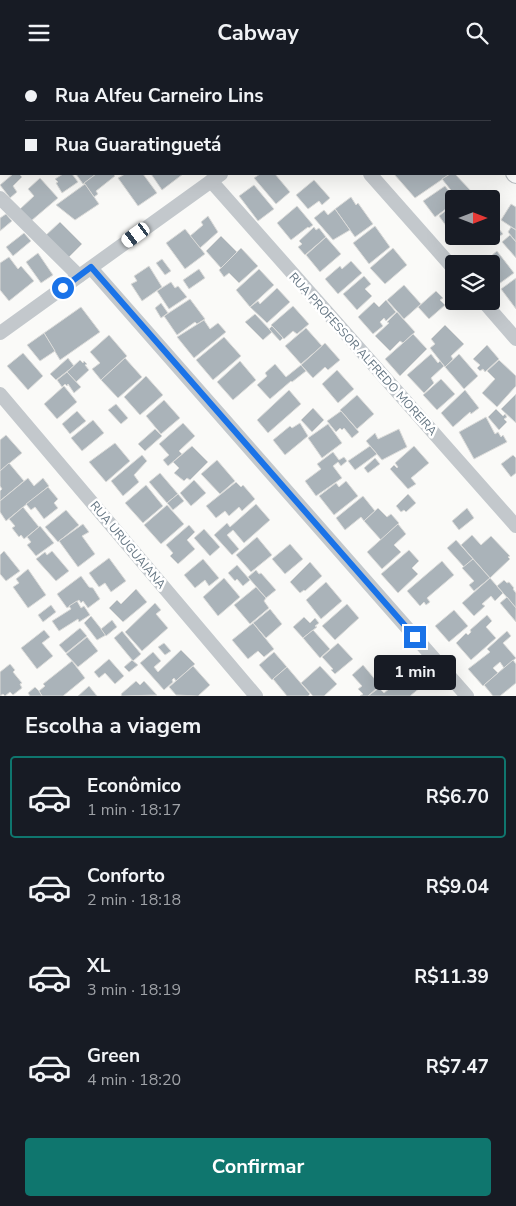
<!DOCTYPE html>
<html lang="pt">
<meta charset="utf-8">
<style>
body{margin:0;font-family:"Nunito Sans",sans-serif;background:#20242c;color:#f1f3f6;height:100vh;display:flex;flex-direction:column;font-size:19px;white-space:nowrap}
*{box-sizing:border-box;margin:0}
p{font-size:16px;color:#9ea1a6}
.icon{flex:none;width:28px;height:28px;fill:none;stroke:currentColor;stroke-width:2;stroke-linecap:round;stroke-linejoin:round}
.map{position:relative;height:631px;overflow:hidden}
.details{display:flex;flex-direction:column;background:#171b24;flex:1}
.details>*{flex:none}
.banner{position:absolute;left:0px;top:0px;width:516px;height:110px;box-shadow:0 5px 20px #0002;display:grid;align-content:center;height:110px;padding:0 25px;background:#171b24}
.needle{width:32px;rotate:90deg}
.fabs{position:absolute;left:445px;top:125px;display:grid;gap:10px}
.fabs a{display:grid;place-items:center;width:55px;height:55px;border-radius:5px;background:#171b24;box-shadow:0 5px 20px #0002;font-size:25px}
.end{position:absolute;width:22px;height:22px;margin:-11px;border:6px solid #1a73e8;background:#fff;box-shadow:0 0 0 2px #fff}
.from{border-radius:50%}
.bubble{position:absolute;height:35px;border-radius:5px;background:#171b24;box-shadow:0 5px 20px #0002;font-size:16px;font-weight:700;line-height:35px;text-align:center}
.car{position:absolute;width:15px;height:30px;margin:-15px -8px;border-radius:6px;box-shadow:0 0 4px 1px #0007;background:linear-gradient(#fff 24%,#345 0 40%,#fff 0 76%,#345 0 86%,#fff 0)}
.banner b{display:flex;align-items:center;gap:18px;height:48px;font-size:19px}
.banner b+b{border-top:1px solid #363941}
.banner i{width:12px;height:12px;background:#f1f3f6}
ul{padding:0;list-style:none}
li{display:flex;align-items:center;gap:15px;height:82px;margin:0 10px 8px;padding:0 15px;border:2px solid transparent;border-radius:5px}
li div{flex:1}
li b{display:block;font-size:19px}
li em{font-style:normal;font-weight:700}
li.active{border-color:#0f766e}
li>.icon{width:45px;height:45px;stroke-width:1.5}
h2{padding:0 25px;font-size:22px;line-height:60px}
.action{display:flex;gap:10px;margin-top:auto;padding:10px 25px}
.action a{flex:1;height:58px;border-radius:5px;background:#0f766e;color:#fff;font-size:20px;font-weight:700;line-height:58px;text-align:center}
header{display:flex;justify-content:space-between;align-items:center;height:65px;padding:0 25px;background:#171b24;font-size:22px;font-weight:700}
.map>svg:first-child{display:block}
.building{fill:#aab3b9;stroke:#dcdcda}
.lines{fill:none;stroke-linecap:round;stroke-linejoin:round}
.major-casing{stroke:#b5babe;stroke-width:20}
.minor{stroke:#c3c8cc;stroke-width:14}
.major{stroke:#fff;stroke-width:18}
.route{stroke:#1a73e8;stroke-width:6}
.labels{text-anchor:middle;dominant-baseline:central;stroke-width:5;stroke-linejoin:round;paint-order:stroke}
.street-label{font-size:12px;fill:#657683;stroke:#fff}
</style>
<header><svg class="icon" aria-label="menu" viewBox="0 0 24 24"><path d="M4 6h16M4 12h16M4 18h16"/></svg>Cabway<svg class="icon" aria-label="search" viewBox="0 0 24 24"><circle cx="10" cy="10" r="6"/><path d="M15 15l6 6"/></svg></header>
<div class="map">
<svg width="516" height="631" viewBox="0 0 516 631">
<rect width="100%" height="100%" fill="#fafaf8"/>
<g class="building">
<polygon points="13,109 19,109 22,112 13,121 17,127 10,133 0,120"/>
<polygon points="63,109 72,109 78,117 62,128 56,118 58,117 55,114"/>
<polygon points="76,109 96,109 83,119"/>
<polygon points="96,109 113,109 115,111 96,126 98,129 94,132 84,118"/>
<polygon points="125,109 143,109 157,128 138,141 118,113"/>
<polygon points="151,109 183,109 162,125"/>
<polygon points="260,109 275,109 290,127 276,139 254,113"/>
<polygon points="394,109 450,109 415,133"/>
<polygon points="450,109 455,109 471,126 461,134 458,134 442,114"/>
<polygon points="40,113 58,133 31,156 20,144 34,131 28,124"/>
<polygon points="314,115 330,133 322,140 319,136 308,144 296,130"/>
<polygon points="85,119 99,139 75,155 56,140"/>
<polygon points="254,120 274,144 258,156 239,131"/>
<polygon points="445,121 455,134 454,134 454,138 435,152 423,136"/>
<polygon points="351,132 356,140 358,138 373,159 355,172 335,144"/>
<polygon points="454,139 454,168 452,169 439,151"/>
<polygon points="511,139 516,142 516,165 501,155"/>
<polygon points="297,141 313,160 309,163 308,162 291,175 277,158"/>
<polygon points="335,144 350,165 333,175 314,153 324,145 328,150"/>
<polygon points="6,149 12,156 0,166 0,153"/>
<polygon points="208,151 218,167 200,183 190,171 203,160 201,157"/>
<polygon points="491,154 503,169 489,178 484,171 491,171"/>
<polygon points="60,157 82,179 67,194 45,171"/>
<polygon points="375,161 390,182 369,199 353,178"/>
<polygon points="314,162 316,165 319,163 326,172 305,190 298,182 302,179 299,176"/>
<polygon points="511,162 516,165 516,177 508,167"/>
<polygon points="185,164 205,189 185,204 166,178"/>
<polygon points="24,168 31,176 13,191 6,182"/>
<polygon points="510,170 516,177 516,193 502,177"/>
<polygon points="221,171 237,187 221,203 206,186"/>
<polygon points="326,172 341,189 320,207 306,190"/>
<polygon points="241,183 258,201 239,218 229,208 224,212 219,205"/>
<polygon points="393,183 407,200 385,219 370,203"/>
<polygon points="497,186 514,208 492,224 491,199 481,199"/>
<polygon points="38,188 53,210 41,218 26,197"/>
<polygon points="9,192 18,204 21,201 34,216 9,236 0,225 0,198"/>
<polygon points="162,194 171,206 165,210 156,198"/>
<polygon points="351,196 362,208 338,229 325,214 340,201 342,204"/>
<polygon points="149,201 162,222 142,236 131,219 137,216 134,211"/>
<polygon points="199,204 205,213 189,224 183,215"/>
<polygon points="259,204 274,220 250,242 236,225"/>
<polygon points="364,211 371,219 365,224 372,231 357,245 343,229"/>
<polygon points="516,213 516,244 501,224"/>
<polygon points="171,217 175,223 178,221 187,232 169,244 157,226"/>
<polygon points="404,220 421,239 404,254 387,235"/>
<polygon points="277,223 290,237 267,258 250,242 258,236 260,239"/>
<polygon points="436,226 443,233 440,235 445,240 429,254 418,242"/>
<polygon points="190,234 205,254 197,259 195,257 177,270 164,251"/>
<polygon points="386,235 396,247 386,256 384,253 380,257 383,261 373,269 358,252 374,237 379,242"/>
<polygon points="161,238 168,248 161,253 155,243"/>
<polygon points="293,241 309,259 297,269 293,266 284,274 271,260"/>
<polygon points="81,242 100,267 60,295 44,268"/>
<polygon points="397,247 415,267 403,278 400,276 390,286 375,271 389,258 387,257"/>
<polygon points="255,249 272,267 263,275 245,257"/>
<polygon points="204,255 210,264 218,258 226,267 194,293 177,272"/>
<polygon points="445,260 464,279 451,291 453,294 445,302 430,283 435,279 431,274"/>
<polygon points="272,261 283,273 280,276 269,264"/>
<polygon points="306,263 322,281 301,299 285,281"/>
<polygon points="44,268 55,286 40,296 27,280"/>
<polygon points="413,269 427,284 400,311 385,294"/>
<polygon points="109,270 127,291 101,315 92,304 100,298 90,287"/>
<polygon points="224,272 241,291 213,315 196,295"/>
<polygon points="325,278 340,295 328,305 325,302 313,313 301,300"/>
<polygon points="487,280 499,294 485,307 483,304 480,306 477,303 480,300 473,294"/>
<polygon points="23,288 43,311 28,325 7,301"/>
<polygon points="431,289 438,298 440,296 444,301 431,313 434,318 424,328 407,310"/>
<polygon points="459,289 478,311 464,324 445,302"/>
<polygon points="68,293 74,301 56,315 50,309"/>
<polygon points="125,293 142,312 118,333 101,315"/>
<polygon points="80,295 83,298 84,296 87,299 85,300 89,305 76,317 67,307"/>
<polygon points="499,295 516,311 516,321 497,342 482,328 495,314 487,306"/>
<polygon points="240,296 256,315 233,335 217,317"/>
<polygon points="275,299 286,312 301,300 306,306 292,317 291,316 270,334 257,320 267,311 265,308"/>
<polygon points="337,305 354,324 338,338 322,319"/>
<polygon points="67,307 81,322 74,328 68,319 67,321 65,319 62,322 57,315"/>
<polygon points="146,311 163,330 140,350 124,332"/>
<polygon points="441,314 455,329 437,345 423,330"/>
<polygon points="64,321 77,337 57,354 44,339"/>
<polygon points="289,325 301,339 268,368 257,355"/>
<polygon points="465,325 479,343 471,349 470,347 453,362 441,348"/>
<polygon points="516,329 516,358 501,344"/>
<polygon points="357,330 374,349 357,364 340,345"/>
<polygon points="164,335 180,353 161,369 146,351"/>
<polygon points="116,339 128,353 121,359 108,345"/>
<polygon points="313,343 324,355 312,367 301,355"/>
<polygon points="496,344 503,351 505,349 507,352 504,354 507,357 499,365 488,352"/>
<polygon points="77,346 86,356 70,369 62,359"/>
<polygon points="341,346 359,367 352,373 344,363 342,365 340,363 336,367 327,356"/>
<polygon points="486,352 495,369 498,367 501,372 503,370 507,377 474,394 459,367"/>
<polygon points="93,355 104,368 82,386 71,373"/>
<polygon points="183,358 195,371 179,386 182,389 168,401 163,395 169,390 159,379"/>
<polygon points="300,358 308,371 285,390 273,375 290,361 292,363"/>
<polygon points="328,359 342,378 322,393 308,373"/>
<polygon points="155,364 162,371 145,386 138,379"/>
<polygon points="399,364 407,382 382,395 366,376 375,368 378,374"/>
<polygon points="6,370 22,388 0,406 0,375"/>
<polygon points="115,378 130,396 106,417 89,397"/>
<polygon points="192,381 208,397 190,415 187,413 184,416 174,408 179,403 173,397"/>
<polygon points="370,381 377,389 355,405 348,396"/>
<polygon points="414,381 429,398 411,413 416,419 408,424 390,404 394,400 397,403 398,402 395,398"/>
<polygon points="333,387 339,395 344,392 347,396 341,401 338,397 333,401 342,413 316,431 305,416 321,404 317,399"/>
<polygon points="142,390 147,396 134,410 139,417 123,431 111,416"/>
<polygon points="513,390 516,393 516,408 511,412 501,399"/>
<polygon points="375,393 380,399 368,408 364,403"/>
<polygon points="217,395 235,416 220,429 201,409"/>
<polygon points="9,398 24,416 0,436 0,426 2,424 0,421 0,406"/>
<polygon points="160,408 178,429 167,438 149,417"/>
<polygon points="28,413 34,421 43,413 49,421 6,456 0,447 0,436"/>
<polygon points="194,415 206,428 191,441 180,428"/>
<polygon points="346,416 358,431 334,450 319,431 336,418 339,422"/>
<polygon points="236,417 241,422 243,420 255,434 242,446 239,442 229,451 225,446 216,453 206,441"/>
<polygon points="146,420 163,441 143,458 125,438"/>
<polygon points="48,422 58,434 54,438 58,443 44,454 35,442 31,445 26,439"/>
<polygon points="178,429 184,436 173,445 167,438"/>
<polygon points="408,429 416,438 406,447 404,445 401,447 396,441"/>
<polygon points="363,431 375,446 364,456 361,452 345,465 336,453"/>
<polygon points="256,439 270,455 244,478 233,465 227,470 239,484 232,490 214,470 227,458 230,462"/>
<polygon points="167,440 184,459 161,479 144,460"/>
<polygon points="23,442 39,462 24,474 21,470 19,472 12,463 15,461 9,454"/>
<polygon points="378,443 387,452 391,449 399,458 381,475 364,456"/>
<polygon points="467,443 474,453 459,465 452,456"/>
<polygon points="66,445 79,460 58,477 45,462"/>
<polygon points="83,459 89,467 82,471 95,489 78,502 59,476"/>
<polygon points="398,459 406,469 394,480 401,487 382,504 367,487"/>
<polygon points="189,460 195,467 187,475 195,484 178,499 170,491 173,488 166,480"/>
<polygon points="40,461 54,478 36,491 27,480 31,477 27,472"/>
<polygon points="204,464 220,482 210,491 194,473"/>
<polygon points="472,470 481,480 491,471 510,491 508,492 510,494 490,513 461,480"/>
<polygon points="257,472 272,490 251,507 236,490"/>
<polygon points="456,475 473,494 464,502 447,483"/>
<polygon points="290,479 303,494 285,509 272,494"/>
<polygon points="409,485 419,496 412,503 418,509 398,528 381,509"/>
<polygon points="4,486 20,506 6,516 0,509 0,490"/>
<polygon points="52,486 69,506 56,516 36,494 45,487 47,490"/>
<polygon points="109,493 126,516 111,527 105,518 99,522 89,508"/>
<polygon points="203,494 219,513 209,521 205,515 195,523 184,510"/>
<polygon points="473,494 490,513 474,526 469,520 474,516 462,503"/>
<polygon points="442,496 454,510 427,533 430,537 426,540 424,537 420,541 407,526"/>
<polygon points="310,497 322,511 305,526 304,525 300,528 290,517"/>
<polygon points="237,500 250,515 243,521 237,514 235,516 228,508"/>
<polygon points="28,504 46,530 28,543 13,522 19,518 16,514"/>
<polygon points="256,505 259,509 261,508 276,525 266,533 248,512"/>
<polygon points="81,511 89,522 93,523 100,534 88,543 83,536 81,538 79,535 67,543 57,529"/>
<polygon points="224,513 240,532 218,551 203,532"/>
<polygon points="490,513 503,528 495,536 491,531 482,539 485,541 474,551 462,538"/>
<polygon points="504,515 507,518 509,517 514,523 513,524 516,528 516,543 497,521"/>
<polygon points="326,517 342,536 321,554 306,535"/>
<polygon points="256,522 266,533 264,536 269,543 250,559 234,540"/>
<polygon points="136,524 147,537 123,557 109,543 117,535 121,539"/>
<polygon points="507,532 516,543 516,557 500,538"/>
<polygon points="77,536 81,543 84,541 90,550 79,557 78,554 59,566 52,556 71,544 69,541"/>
<polygon points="155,538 161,545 156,549 168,563 142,586 125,567"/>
<polygon points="347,539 359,553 335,575 322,561"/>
<polygon points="51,540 56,547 43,557 38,550"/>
<polygon points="270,544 282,559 266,573 253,558"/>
<polygon points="454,545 468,561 449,577 435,561"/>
<polygon points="487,550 492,556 486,562 496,573 471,595 456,578 466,568 468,570 471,567 470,565"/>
<polygon points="91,551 106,570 97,575 84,558"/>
<polygon points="304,552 310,558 315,553 319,558 315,561 317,562 303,573 293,562"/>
<polygon points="112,555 117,562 106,571 101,564"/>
<polygon points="253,558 274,584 264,592 258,586 248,594 232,575"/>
<polygon points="80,563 87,571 66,588 59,580"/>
<polygon points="44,565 50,572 42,578 53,591 37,604 21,583"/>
<polygon points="313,565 330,584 320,593 303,573"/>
<polygon points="122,566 141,589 133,596 114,573"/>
<polygon points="507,566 511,571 503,578 516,593 504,603 500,597 493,603 498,608 483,621 468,604 490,587 487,584"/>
<polygon points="87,572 98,586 78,602 66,589"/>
<polygon points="164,578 171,586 165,590 158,582"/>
<polygon points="338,578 353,594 335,609 331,605 333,604 322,592"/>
<polygon points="181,585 195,599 176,616 174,613 172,615 173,617 164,625 140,598 153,587 161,596 154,602 158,607"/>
<polygon points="274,587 287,602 272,615 259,600"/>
<polygon points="109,594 124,611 115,619 105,608 99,613 94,607"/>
<polygon points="132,595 138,600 129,607 124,602"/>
<polygon points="513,595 516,599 516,618 500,631 493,631 484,620"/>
<polygon points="72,596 85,613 63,631 42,631 39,626 45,621 43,619"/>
<polygon points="10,599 15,605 13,607 22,618 20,619 22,623 13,630 10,627 5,631 3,629 0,631 0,607"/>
<polygon points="363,600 378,618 375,620 377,623 368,631 360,631 363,629 358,624 362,621 352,610"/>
<polygon points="193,601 210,620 198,631 176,630 169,622"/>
<polygon points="320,601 337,619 324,631 313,631 301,618"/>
<polygon points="287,602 310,629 308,631 287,631 273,614"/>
<polygon points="401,602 421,622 410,631 368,631 379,623 384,628 390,623 384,616"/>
<polygon points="136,616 140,620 144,616 157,630 122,631 121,629"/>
<polygon points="89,621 97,631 78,631"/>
<polygon points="35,622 39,626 42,631 30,631 28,628"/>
</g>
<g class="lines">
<g class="major-casing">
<g id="major">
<polyline points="347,0 349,1"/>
<polyline points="504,0 508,1"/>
<polyline points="368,1 368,0"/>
<polyline points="515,108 516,109"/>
</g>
</g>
<g class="minor">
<polyline points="117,1 119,0"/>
<polyline points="336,1 337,0"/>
<polyline points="370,109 454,204"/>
<polyline points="211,116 516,461"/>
<polyline points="0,133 79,211"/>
<polyline points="91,203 467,631"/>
<polyline points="483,236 516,274"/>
<polyline points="0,268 221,109"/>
<polyline points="0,329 256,631"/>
</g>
<use href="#major" class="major"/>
</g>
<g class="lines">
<polyline class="route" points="63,223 91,202 415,572"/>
</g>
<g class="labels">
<g class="street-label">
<text transform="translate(363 289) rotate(48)">RUA PROFESSOR ALFREDO MOREIRA</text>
<text transform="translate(128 480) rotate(50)">RUA URUGUAIANA</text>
</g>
</g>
</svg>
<div class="fabs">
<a><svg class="needle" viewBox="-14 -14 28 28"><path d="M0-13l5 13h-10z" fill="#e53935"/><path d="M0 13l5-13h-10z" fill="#9ea1a6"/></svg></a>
<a><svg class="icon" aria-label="layers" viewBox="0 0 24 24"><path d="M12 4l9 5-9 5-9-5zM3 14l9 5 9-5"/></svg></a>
</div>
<i class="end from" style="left:63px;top:223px"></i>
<i class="end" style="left:415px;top:572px"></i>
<div class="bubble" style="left:374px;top:590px;width:82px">1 min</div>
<i class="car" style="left:136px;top:170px;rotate:234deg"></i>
<div class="banner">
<b><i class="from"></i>Rua Alfeu Carneiro Lins</b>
<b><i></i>Rua Guaratinguetá</b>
</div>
</div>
<section class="details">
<h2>Escolha a viagem</h2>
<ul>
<li class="active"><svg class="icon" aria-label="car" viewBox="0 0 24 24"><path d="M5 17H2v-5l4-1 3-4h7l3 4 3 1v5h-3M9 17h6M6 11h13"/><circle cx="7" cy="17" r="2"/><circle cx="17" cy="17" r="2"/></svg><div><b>Econômico</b><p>1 min · 18:17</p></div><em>R$6.70</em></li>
<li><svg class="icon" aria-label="car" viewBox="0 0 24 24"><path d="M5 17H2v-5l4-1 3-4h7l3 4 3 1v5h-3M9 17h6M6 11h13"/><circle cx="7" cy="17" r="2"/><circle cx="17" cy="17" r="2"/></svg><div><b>Conforto</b><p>2 min · 18:18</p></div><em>R$9.04</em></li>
<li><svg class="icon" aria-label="car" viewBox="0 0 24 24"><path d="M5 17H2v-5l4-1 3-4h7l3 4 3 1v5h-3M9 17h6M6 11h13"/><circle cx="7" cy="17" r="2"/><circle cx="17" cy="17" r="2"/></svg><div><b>XL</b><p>3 min · 18:19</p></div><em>R$11.39</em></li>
<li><svg class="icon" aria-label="car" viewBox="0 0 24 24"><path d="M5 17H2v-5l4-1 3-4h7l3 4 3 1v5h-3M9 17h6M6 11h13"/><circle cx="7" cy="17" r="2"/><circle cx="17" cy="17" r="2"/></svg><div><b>Green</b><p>4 min · 18:20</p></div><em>R$7.47</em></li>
</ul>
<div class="action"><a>Confirmar</a></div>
</section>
